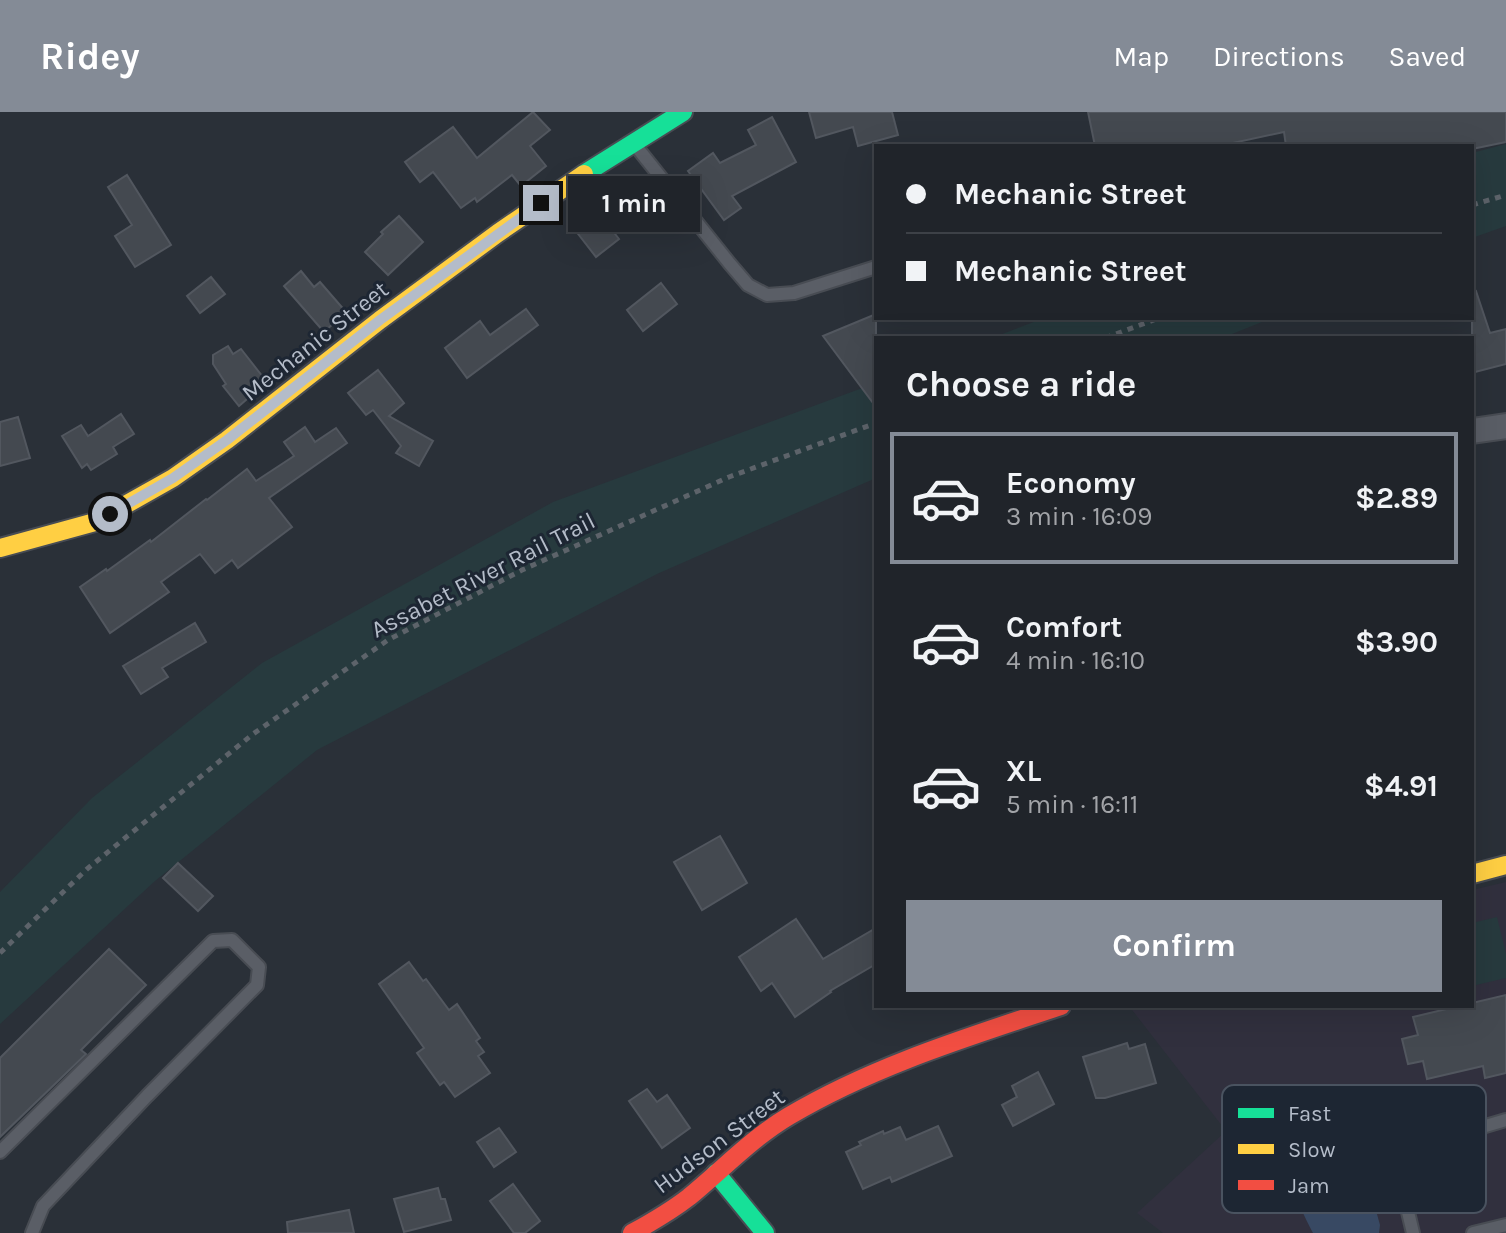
<!DOCTYPE html>
<meta charset="utf-8">
<style>
body{margin:0;font-family:Karla,sans-serif;background:#2d3036;color:#f1f3f6;height:100vh;display:flex;flex-direction:column;font-size:30px;white-space:nowrap}
*{box-sizing:border-box;margin:0}
p{font-size:26px;color:#a2a4a8}
.icon{flex:none;width:44px;height:44px;fill:none;stroke:currentColor;stroke-width:2;stroke-linecap:round;stroke-linejoin:round}
.map{position:relative;flex:1;overflow:hidden}
.side{position:absolute;left:874px;top:224px;width:600px;height:672px;display:flex;flex-direction:column;background:#20242a;border-radius:0px;box-shadow:0 8px 32px #0002,0 0 0 2px #3d4147}
.side>*{flex:none}
.top-card{position:absolute;left:874px;top:32px;width:600px;height:176px;border-radius:0px;box-shadow:0 8px 32px #0002,0 0 0 2px #3d4147;display:grid;align-content:center;height:176px;padding:0 32px;background:#20242a}
.end{position:absolute;width:36px;height:36px;margin:-18px;border:10px solid #b4bcc9;background:#111;box-shadow:0 0 0 4px #111}
.from{border-radius:50%}
.bubble{position:absolute;height:56px;border-radius:0px;background:#20242a;box-shadow:0 8px 32px #0002,0 0 0 2px #3d4147;font-size:26px;font-weight:700;line-height:56px;text-align:center}
.top-card b{display:flex;align-items:center;gap:28px;height:76px;font-size:30px}
.top-card b+b{border-top:2px solid #3d4147}
.top-card i{width:20px;height:20px;background:#f1f3f6}
ul{padding:0;list-style:none}
li{display:flex;align-items:center;gap:24px;height:132px;margin:0 16px 12px;padding:0 16px;border:4px solid transparent;border-radius:0px}
li div{flex:1}
li b{display:block;font-size:30px}
li em{font-style:normal;font-weight:700}
li.current{border-color:#848b96}
li>.icon{width:72px;height:72px;stroke-width:1.5}
h2{padding:0 32px;font-size:36px;line-height:96px}
.cta{display:flex;gap:16px;margin-top:auto;padding:16px 32px}
.cta a{flex:1;height:92px;border-radius:0px;background:#848b96;color:#fff;font-size:32px;font-weight:700;line-height:92px;text-align:center}
header{display:flex;align-items:center;gap:48px;box-sizing:border-box;height:112px;padding:0 40px;background:#848b96;color:#fff}
header strong{font-size:38px}
nav{display:flex;gap:44px;margin-inline-start:auto;font-size:28px}
.map>svg:first-child{display:block}
.medical{fill:#31303e}
.green{fill:#273a3e}
.water{fill:#384963}
.building{fill:#444950;stroke:#52575f;stroke-width:2}
.lines{fill:none;stroke-linecap:round;stroke-linejoin:round}
.lane-casing{stroke:#484c53;stroke-width:16}
.street-casing{stroke:#484c53;stroke-width:28}
.fast-casing{stroke:#484c53;stroke-width:22}
.slow-casing{stroke:#484c53;stroke-width:22}
.jam-casing{stroke:#484c53;stroke-width:22}
.path{stroke:#5d636a;stroke-width:5;stroke-dasharray:6 6;stroke-linecap:butt}
.lane{stroke:#5a5e66;stroke-width:12}
.street{stroke:#5a5e66;stroke-width:24}
.fast{stroke:#16e098;stroke-width:18}
.slow{stroke:#ffcf43;stroke-width:18}
.jam{stroke:#f24e42;stroke-width:18}
.route{stroke:#b4bcc9;stroke-width:10}
.labels{text-anchor:middle;dominant-baseline:central;stroke-width:6;stroke-linejoin:round;paint-order:stroke}
.street-label{font-size:24px;fill:#b4bcc9;stroke:#1d2633}
.key{fill:#1d2633;stroke:#4a5360;stroke-width:2}
.key-label{font-size:22px;fill:#b4bcc9}
</style>
<header>
<strong>Ridey</strong>
<nav><a>Map</a><a>Directions</a><a>Saved</a></nav>
</header>
<div class="map">
<svg width="1506" height="1121" viewBox="0 0 1506 1121">
<rect width="100%" height="100%" fill="#2a3038"/>
<polygon class="medical" points="1506,770 1506,1121 1163,1121 1137,1101 1226,1019 1129,894 1472,894 1472,778"/>
<g class="green">
<polygon points="1506,32 1506,114 1472,126 1472,41"/>
<polygon points="1044,206 1272,206 1222,226 992,226"/>
<polygon points="876,271 876,366 657,462 317,638 155,769 0,912 0,780 92,686 262,551 553,390"/>
<polygon points="1497,805 1506,842 1506,866 1472,874 1472,811"/>
</g>
<path class="water" d="M1332 1035 1351 1043 1367 1066 1380 1113 1379 1121H1313C1301 1098 1287 1071 1292 1044L1304 1039Z"/>
<g class="building">
<polygon points="533,0 550,18 530,34 546,54 521,74 512,63 477,90 475,86 461,96 433,60 420,70 405,50 453,15 477,46"/>
<polygon points="809,0 892,0 898,23 858,34 853,15 816,26"/>
<polygon points="1088,0 1506,0 1506,30 1472,37 1472,34 1286,34 1284,20 1219,34 1095,34"/>
<polygon points="772,5 796,50 732,84 741,96 724,108 688,59 713,41 720,51 756,33 748,18"/>
<polygon points="127,63 171,133 135,155 115,124 132,113 108,75"/>
<polygon points="598,100 619,127 596,145 575,118"/>
<polygon points="399,104 423,130 388,163 365,140 383,122 381,120"/>
<polygon points="301,159 314,175 320,170 346,200 324,220 284,174"/>
<polygon points="211,165 225,182 200,201 187,184"/>
<polygon points="661,171 677,192 643,219 627,198"/>
<polygon points="1476,179 1490,221 1506,217 1506,252 1475,260 1472,245 1472,180"/>
<polygon points="526,197 538,213 467,266 445,236 480,209 490,223"/>
<polygon points="876,202 876,295 823,224"/>
<polygon points="228,234 233,242 241,237 263,265 251,275 255,280 239,294 223,274 226,272 213,252 213,243"/>
<polygon points="378,258 404,291 389,304 433,329 419,354 396,341 401,334 373,298 366,303 348,281"/>
<polygon points="121,302 134,322 113,335 117,342 91,358 87,352 82,356 62,324 81,313 88,324"/>
<polygon points="18,305 30,346 0,354 0,310"/>
<polygon points="305,315 315,330 336,316 347,331 269,386 292,415 238,456 232,448 215,461 200,442 161,470 169,480 110,521 80,475 106,457 107,459 150,428 151,430 206,387 207,388 247,357 256,369 294,344 284,330"/>
<polygon points="195,511 206,530 162,556 168,565 141,582 123,554"/>
<polygon points="720,724 747,771 702,798 674,750"/>
<polygon points="178,751 213,784 198,799 163,766"/>
<polygon points="796,807 823,847 876,816 876,852 830,879 831,880 795,905 772,871 761,879 739,845"/>
<polygon points="109,837 146,873 81,938 86,942 0,1025 0,946"/>
<polygon points="409,850 423,869 426,867 449,898 457,892 480,926 476,929 484,940 478,944 490,961 455,985 444,970 440,973 417,941 424,936 379,872"/>
<polygon points="1506,883 1506,961 1485,966 1483,954 1427,967 1423,949 1408,952 1402,927 1418,923 1413,905 1459,894 1472,894 1472,891"/>
<polygon points="1127,931 1129,937 1145,932 1156,971 1105,986 1096,986 1083,945"/>
<polygon points="1038,960 1054,992 1013,1014 1002,993 1017,985 1012,974"/>
<polygon points="647,977 657,990 667,983 690,1016 662,1036 629,989"/>
<polygon points="938,1014 952,1044 892,1070 890,1065 863,1077 846,1040 861,1033 859,1030 883,1019 884,1022 900,1015 906,1028"/>
<polygon points="499,1016 516,1040 494,1055 477,1030"/>
<polygon points="513,1072 540,1109 525,1121 514,1121 490,1089"/>
<polygon points="438,1076 441,1087 445,1087 451,1108 404,1120 394,1087"/>
<polygon points="349,1098 354,1121 288,1121 287,1110"/>
</g>
<g class="lines">
<g class="lane-casing">
<g id="lane">
<polyline points="635,33 730,152 748,173 767,183 794,181 876,155"/>
<polyline points="0,1040 213,829 232,828 259,855 257,873 147,984 43,1094 32,1121"/>
<polyline points="1413,1121 1394,1041 1506,1008"/>
<polyline points="1473,1121 1506,1113"/>
</g>
</g>
<g class="street-casing">
<polyline id="street" points="1472,319 1506,314"/>
</g>
<g class="fast-casing">
<g id="fast">
<polyline points="584,62 683,0"/>
<polyline points="716,1061 765,1121"/>
</g>
</g>
<g class="slow-casing">
<g id="slow">
<polyline points="0,436 95,410 173,366 227,328 380,208 498,121 584,62"/>
<polyline points="1472,762 1506,753"/>
</g>
</g>
<g class="jam-casing">
<path id="jam" d="M632 1121C652 1110 671 1099 689 1085 722 1058 752 1026 789 1004 873 954 968 925 1061 894"/>
</g>
<g class="path">
<polyline points="1472,93 1506,83"/>
<polyline points="1105,226 1159,206"/>
<polyline points="0,841 87,757 253,622 388,528 522,458 729,365 876,311"/>
</g>
<use href="#lane" class="lane"/>
<use href="#street" class="street"/>
<use href="#fast" class="fast"/>
<use href="#slow" class="slow"/>
<use href="#jam" class="jam"/>
</g>
<g class="lines">
<polyline class="route" points="110,402 173,366 227,328 380,208 541,91"/>
</g>
<g class="labels">
<g class="street-label">
<text transform="translate(315 229) rotate(-38)">Mechanic Street</text>
<text transform="translate(483 463) rotate(-27)">Assabet River Rail Trail</text>
<text transform="translate(719 1029) rotate(-37)">Hudson Street</text>
</g>
</g>
<rect x="1222" y="973" width="264" height="128" rx="12" class="key"/>
<rect x="1238" y="996" width="36" height="10" fill="#16e098"/>
<rect x="1238" y="1032" width="36" height="10" fill="#ffcf43"/>
<rect x="1238" y="1068" width="36" height="10" fill="#f24e42"/>
<g class="key-label">
<text x="1288" y="1009">Fast</text>
<text x="1288" y="1045">Slow</text>
<text x="1288" y="1081">Jam</text>
</g>
</svg>
<i class="end from" style="left:110px;top:402px"></i>
<i class="end" style="left:541px;top:91px"></i>
<div class="bubble" style="left:568px;top:64px;width:132px">1 min</div>
<div class="top-card">
<b><i class="from"></i>Mechanic Street</b>
<b><i></i>Mechanic Street</b>
</div>
<section class="side">
<h2>Choose a ride</h2>
<ul>
<li class="current"><svg class="icon" aria-label="car" viewBox="0 0 24 24"><path d="M5 17H2v-5l4-1 3-4h7l3 4 3 1v5h-3M9 17h6M6 11h13"/><circle cx="7" cy="17" r="2"/><circle cx="17" cy="17" r="2"/></svg><div><b>Economy</b><p>3 min · 16:09</p></div><em>$2.89</em></li>
<li><svg class="icon" aria-label="car" viewBox="0 0 24 24"><path d="M5 17H2v-5l4-1 3-4h7l3 4 3 1v5h-3M9 17h6M6 11h13"/><circle cx="7" cy="17" r="2"/><circle cx="17" cy="17" r="2"/></svg><div><b>Comfort</b><p>4 min · 16:10</p></div><em>$3.90</em></li>
<li><svg class="icon" aria-label="car" viewBox="0 0 24 24"><path d="M5 17H2v-5l4-1 3-4h7l3 4 3 1v5h-3M9 17h6M6 11h13"/><circle cx="7" cy="17" r="2"/><circle cx="17" cy="17" r="2"/></svg><div><b>XL</b><p>5 min · 16:11</p></div><em>$4.91</em></li>
</ul>
<div class="cta"><a>Confirm</a></div>
</section>
</div>
